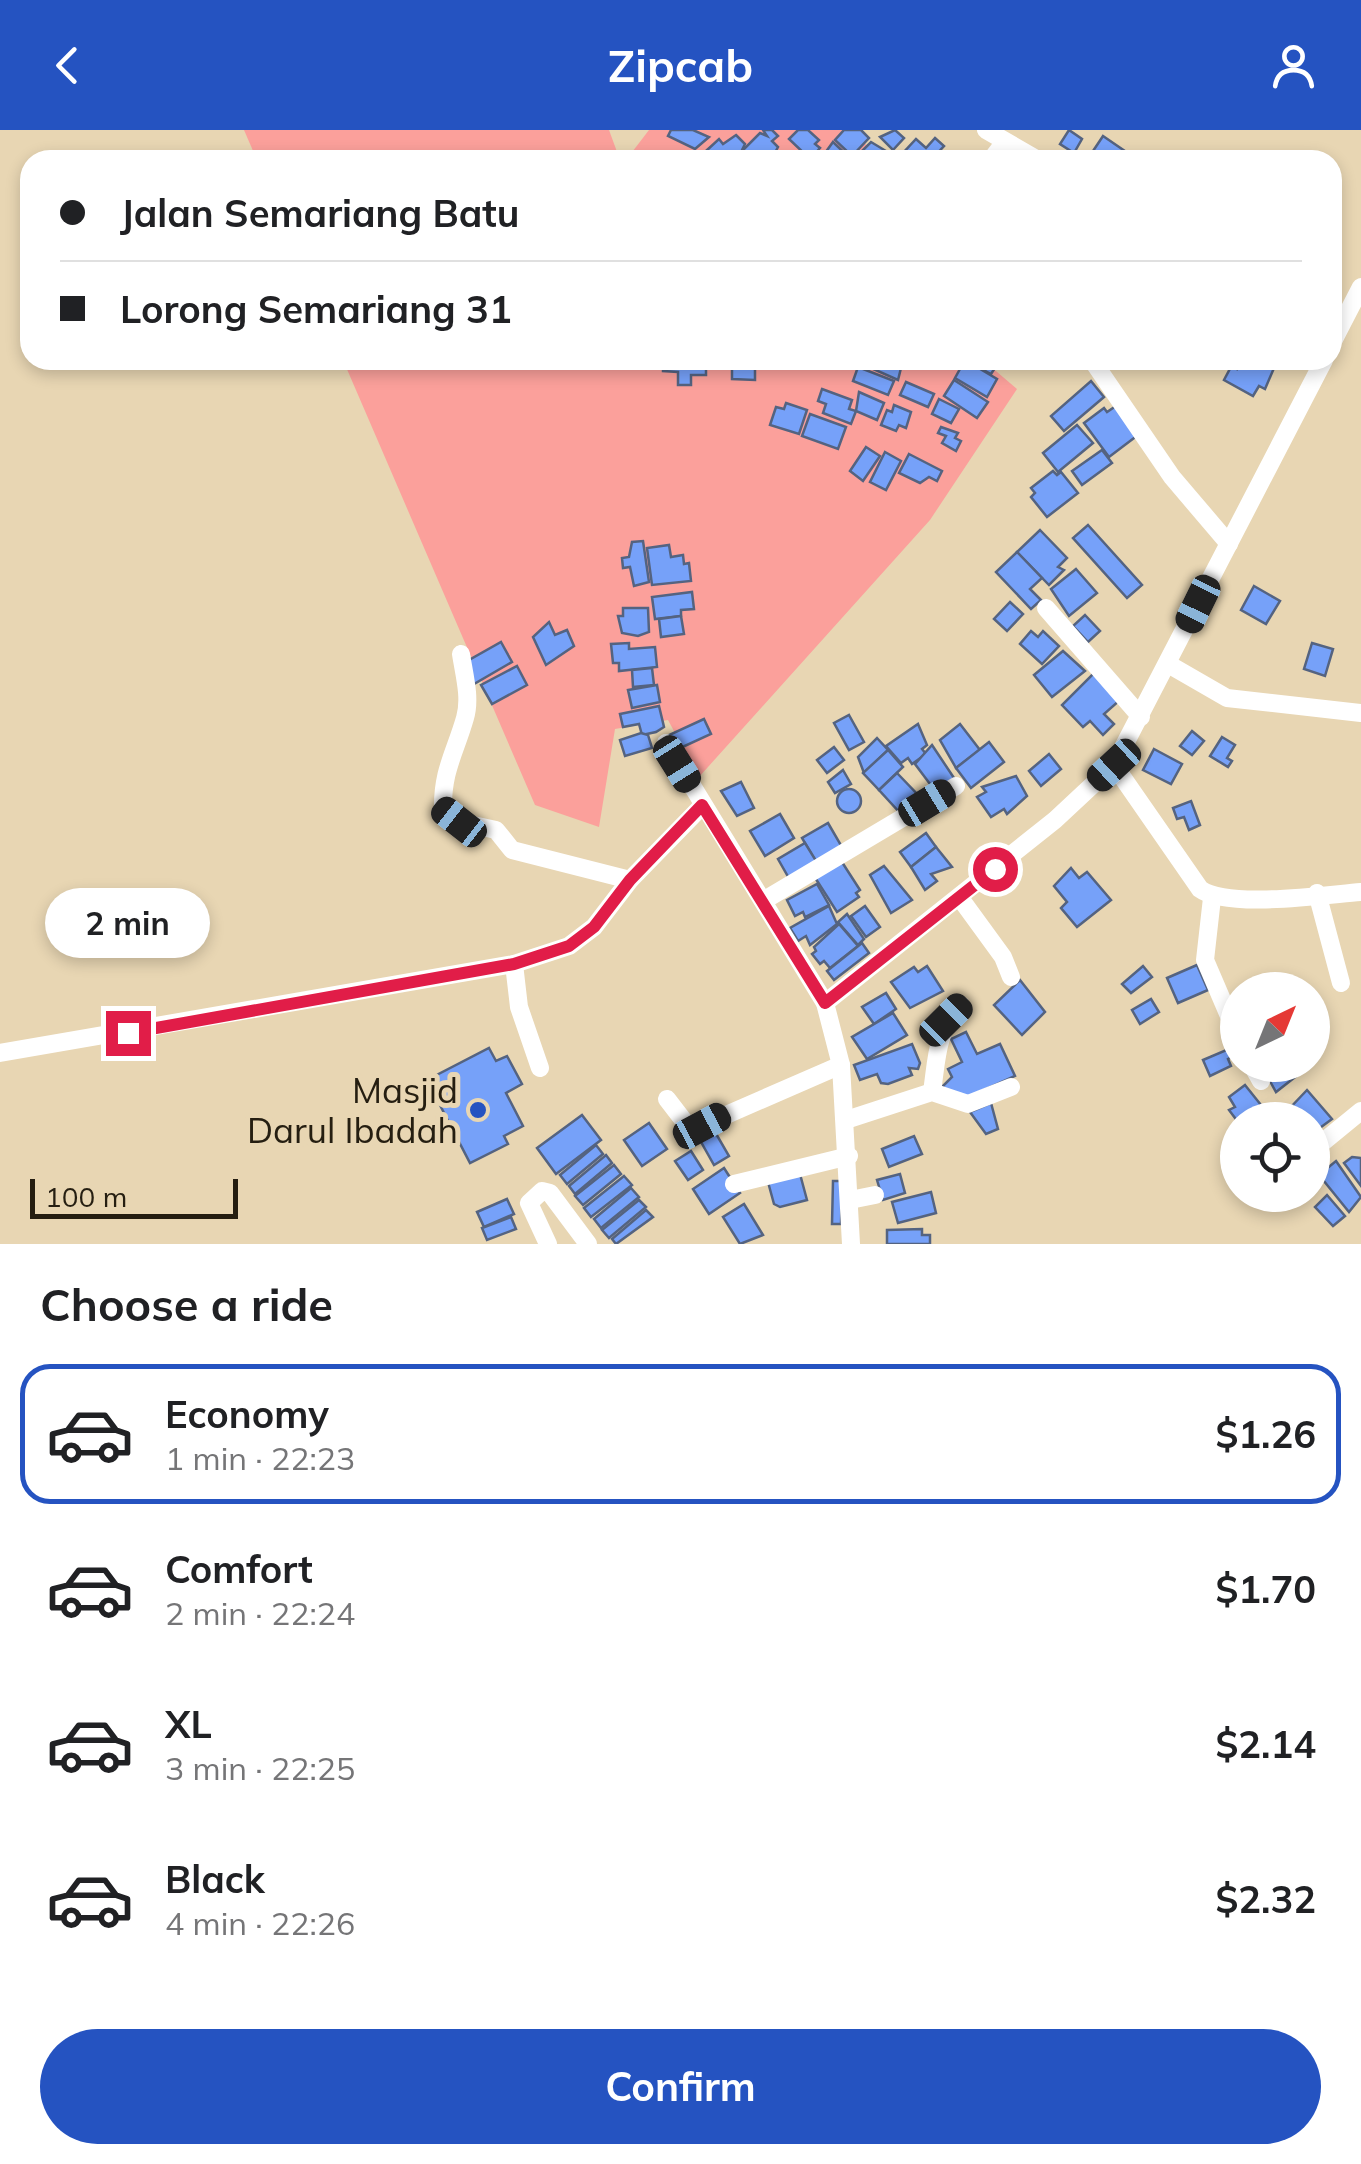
<!DOCTYPE html>
<meta charset="utf-8">
<style>
body{margin:0;font-family:Mulish,sans-serif;background:#f2f2f2;color:#202124;height:100vh;display:flex;flex-direction:column;font-size:38px;white-space:nowrap}
*{box-sizing:border-box;margin:0}
p{font-size:32px;color:#757577}
.icon{flex:none;width:55px;height:55px;fill:none;stroke:currentColor;stroke-width:2;stroke-linecap:round;stroke-linejoin:round}
.map{position:relative;height:1114px;overflow:hidden}
.drawer{display:flex;flex-direction:column;background:#fff;flex:1}
.drawer>*{flex:none}
.hud{position:absolute;left:20px;top:20px;width:1322px;height:220px;border-radius:30px;box-shadow:0 5px 15px #0003;display:grid;align-content:center;height:220px;padding:0 40px;background:#fff}
.needle{width:65px;rotate:43deg}
.fabs{position:absolute;left:1220px;top:842px;display:grid;gap:20px}
.fabs a{display:grid;place-items:center;width:110px;height:110px;border-radius:50%;background:#fff;box-shadow:0 5px 15px #0003;font-size:50px}
.scale{position:absolute;left:30px;bottom:25px;width:208px;box-sizing:border-box;padding-left:10px;border:5px solid #251e11;border-top:0;font-size:28px;line-height:35px;white-space:nowrap;color:#251e11;-webkit-text-stroke:8px #e8d6b3;paint-order:stroke}
.end{position:absolute;width:45px;height:45px;margin:-22px;border:12px solid #e11d48;background:#fff;box-shadow:0 0 0 5px #fff}
.from{border-radius:50%}
.bubble{position:absolute;height:70px;border-radius:35px;background:#fff;box-shadow:0 5px 15px #0003;font-size:32px;font-weight:700;line-height:70px;text-align:center}
.car{position:absolute;width:30px;height:60px;margin:-30px -15px;border-radius:12px;box-shadow:0 0 8px 2px #0007;background:linear-gradient(#222 24%,#8ab4d8 0 40%,#222 0 76%,#8ab4d8 0 86%,#222 0)}
.hud b{display:flex;align-items:center;gap:35px;height:95px;font-size:38px}
.hud b+b{border-top:2px solid #e0e0e0}
.hud i{width:25px;height:25px;background:#202124}
ul{padding:0;list-style:none}
li{display:flex;align-items:center;gap:30px;height:140px;margin:0 20px 15px;padding:0 20px;border:5px solid transparent;border-radius:30px}
li div{flex:1}
li b{display:block;font-size:38px}
li em{font-style:normal;font-weight:700}
li.selected{border-color:#2553c1}
li>.icon{width:90px;height:90px;stroke-width:1.5}
h2{padding:0 40px;font-size:45px;line-height:120px}
.button{display:flex;gap:20px;margin-top:auto;padding:20px 40px}
.button a{flex:1;height:115px;border-radius:60px;background:#2553c1;color:#fff;font-size:40px;font-weight:700;line-height:115px;text-align:center}
header{display:flex;justify-content:space-between;align-items:center;height:130px;padding:0 40px;background:#2553c1;color:#fff;font-size:45px;font-weight:700}
.map>svg:first-child{display:block}
.water{fill:#fba09b}
.building{fill:#76a1f9;stroke:#546380;stroke-width:2.5}
.lines{fill:none;stroke-linecap:round;stroke-linejoin:round}
.minor{stroke:#fff;stroke-width:18}
.route{stroke:#e11d48;stroke-width:12}
.poi-dot{fill:#2553c1;stroke:#e8d6b3;stroke-width:4}
.labels{text-anchor:middle;dominant-baseline:central;stroke-width:10;stroke-linejoin:round;paint-order:stroke}
.poi-label{font-size:35px;fill:#251e11;stroke:#e8d6b3;text-anchor:end}
</style>
<header><svg class="icon" aria-label="back" viewBox="0 0 24 24"><path d="M15 5l-7 7 7 7"/></svg>Zipcab<svg class="icon" aria-label="person" viewBox="0 0 24 24"><circle cx="12" cy="8" r="4"/><path d="M4 21q1-7 8-7t8 7"/></svg></header>
<div class="map">
<svg width="1361" height="1114" viewBox="0 0 1361 1114">
<rect width="100%" height="100%" fill="#e8d6b3"/>
<g class="water">
<polygon points="244,0 609,0 620,30 257,30"/>
<polygon points="649,0 851,0 882,30 626,30"/>
<polygon points="343,230 983,230 1017,259 930,390 699,647 668,590 615,599 599,697 535,675"/>
</g>
<g class="building">
<polygon points="693,0 709,7 695,19 668,6 671,0"/>
<polygon points="772,0 778,6 772,11 778,17 772,28 751,30 742,21 760,3 767,6 763,0"/>
<polygon points="798,0 808,0 819,10 815,14 820,18 810,29 789,9"/>
<polygon points="844,0 861,0 869,8 852,26 835,10"/>
<polygon points="895,0 904,8 893,20 880,7"/>
<polygon points="1069,0 1082,9 1074,23 1060,14"/>
<polygon points="736,5 745,14 737,30 713,30 706,21 719,9 723,14"/>
<polygon points="1103,6 1138,30 1087,30"/>
<polygon points="935,8 944,16 931,30 911,30 903,23 916,9 926,18"/>
<polygon points="833,12 852,30 820,30"/>
<polygon points="871,12 886,21 884,30 855,28"/>
<polygon points="663,230 706,230 706,245 691,245 691,255 678,255 678,242 663,241"/>
<polygon points="732,230 755,230 755,250 732,249"/>
<polygon points="853,230 903,230 898,250"/>
<polygon points="965,230 1000,230 991,244"/>
<polygon points="965,230 997,249 987,267 955,248"/>
<polygon points="1242,230 1260,230 1274,238 1265,259 1259,256 1253,266 1224,250 1232,235 1237,239"/>
<polygon points="858,237 894,251 888,265 853,251"/>
<polygon points="954,250 988,272 977,288 944,266"/>
<polygon points="1091,251 1104,267 1064,301 1051,286"/>
<polygon points="906,252 934,264 928,277 900,265"/>
<polygon points="822,259 852,270 849,279 856,281 851,294 823,283 826,274 818,271"/>
<polygon points="859,262 884,273 877,290 856,281"/>
<polygon points="939,269 959,279 951,293 932,284"/>
<polygon points="786,273 807,280 799,304 770,295 776,277 784,279"/>
<polygon points="894,275 911,282 906,298 899,295 896,301 881,295 887,280 892,282"/>
<polygon points="1116,276 1138,305 1109,327 1084,293 1104,278 1107,282"/>
<polygon points="810,284 846,297 838,319 802,306"/>
<polygon points="1077,295 1093,313 1058,342 1043,323"/>
<polygon points="941,297 958,303 955,308 961,311 956,321 942,313 946,306 938,303"/>
<polygon points="866,317 880,326 863,351 850,341"/>
<polygon points="1102,320 1112,333 1082,355 1072,341"/>
<polygon points="885,322 901,331 886,360 870,352"/>
<polygon points="909,324 942,341 937,351 929,347 920,353 899,343"/>
<polygon points="1053,341 1057,345 1061,342 1078,363 1047,387 1031,367 1035,363 1031,358"/>
<polygon points="1088,395 1142,455 1127,468 1073,408"/>
<polygon points="1040,400 1067,428 1058,437 1064,440 1049,455 1017,422"/>
<polygon points="643,411 649,452 634,456 630,437 623,438 622,428 629,427 632,412"/>
<polygon points="669,415 671,427 683,425 684,434 689,433 691,451 652,455 647,418"/>
<polygon points="1017,422 1042,448 1030,459 1041,470 1031,479 996,442"/>
<polygon points="1076,439 1097,463 1069,486 1051,459"/>
<polygon points="1254,456 1280,471 1266,494 1241,480"/>
<polygon points="692,462 694,479 681,480 681,486 655,489 652,467"/>
<polygon points="1010,472 1023,484 1007,501 994,489"/>
<polygon points="623,478 648,478 649,502 638,506 622,503 618,486 623,486"/>
<polygon points="1085,485 1100,501 1088,512 1073,496"/>
<polygon points="681,486 684,504 661,507 659,489"/>
<polygon points="549,492 555,505 567,500 574,516 546,535 533,507"/>
<polygon points="1031,501 1038,507 1043,501 1059,516 1042,534 1020,514"/>
<polygon points="501,512 512,532 474,554 462,534"/>
<polygon points="629,513 629,519 655,517 657,537 619,541 619,533 613,533 611,514"/>
<polygon points="1312,513 1333,519 1325,546 1304,539"/>
<polygon points="1063,521 1085,541 1052,567 1034,545"/>
<polygon points="517,536 527,555 492,574 481,555"/>
<polygon points="652,538 654,555 633,557 632,540"/>
<polygon points="1094,543 1120,570 1104,584 1114,594 1103,605 1090,591 1083,597 1062,575"/>
<polygon points="657,555 660,572 632,578 628,560"/>
<polygon points="659,576 664,597 656,602 642,605 639,594 623,597 620,584"/>
<polygon points="849,585 864,612 849,620 834,593"/>
<polygon points="704,589 711,604 676,620 669,605"/>
<polygon points="918,594 927,615 922,619 926,624 912,634 908,628 901,633 886,616"/>
<polygon points="960,594 980,620 956,638 940,610"/>
<polygon points="1192,601 1204,611 1192,625 1180,616"/>
<polygon points="641,603 648,605 652,618 625,626 620,610"/>
<polygon points="1222,607 1235,615 1227,628 1232,631 1228,637 1210,626"/>
<polygon points="877,608 888,620 864,643 858,627"/>
<polygon points="989,612 1004,632 971,658 956,638"/>
<polygon points="932,615 954,648 936,662 915,634"/>
<polygon points="834,617 844,630 827,643 817,630"/>
<polygon points="1154,619 1182,634 1171,654 1143,640"/>
<polygon points="888,620 903,637 879,660 863,643"/>
<polygon points="1049,624 1061,639 1041,656 1029,641"/>
<polygon points="843,640 851,654 835,663 828,652"/>
<polygon points="897,643 920,667 901,684 879,660"/>
<polygon points="1016,646 1027,666 1007,684 1004,679 991,687 977,667 986,662 982,657"/>
<polygon points="741,652 754,678 737,686 721,661"/>
<circle cx="849" cy="671" r="12"/>
<polygon points="1191,671 1200,695 1189,700 1184,687 1177,689 1173,678"/>
<polygon points="780,684 794,708 765,726 750,701"/>
<polygon points="828,693 842,717 816,732 802,708"/>
<polygon points="926,703 936,717 911,737 900,722"/>
<polygon points="805,713 818,734 790,750 778,729"/>
<polygon points="936,717 952,737 931,744 937,751 925,760 911,737"/>
<polygon points="840,729 860,760 856,763 859,767 837,782 814,746"/>
<polygon points="884,736 912,770 891,783 870,745"/>
<polygon points="1071,738 1079,748 1087,742 1111,770 1077,797 1061,778 1067,772 1054,756"/>
<polygon points="817,754 829,775 805,787 803,782 795,786 787,770"/>
<polygon points="829,776 837,794 810,815 806,806 798,811 790,798"/>
<polygon points="865,776 880,797 866,807 851,786"/>
<polygon points="847,784 864,809 858,815 838,792"/>
<polygon points="839,794 858,816 830,838 824,831 820,834 812,824 816,821 814,817"/>
<polygon points="862,813 869,823 834,850 827,841"/>
<polygon points="1197,835 1208,860 1178,873 1167,848"/>
<polygon points="927,836 943,861 910,878 891,852 914,837 918,842"/>
<polygon points="1143,836 1152,847 1131,863 1122,854"/>
<polygon points="1020,850 1045,882 1022,905 994,875"/>
<polygon points="886,863 896,879 874,894 862,877"/>
<polygon points="1151,869 1159,882 1140,894 1132,880"/>
<polygon points="893,883 907,905 867,929 852,907"/>
<polygon points="966,902 977,924 1000,914 1015,946 962,970 941,958 952,947 948,939 962,932 951,909"/>
<polygon points="912,914 920,933 918,939 909,938 912,945 888,954 881,953 877,944 860,950 854,935"/>
<polygon points="489,918 496,931 507,926 522,954 506,963 523,996 504,1006 508,1014 470,1033 427,950"/>
<polygon points="1231,918 1235,925 1228,929 1231,936 1210,946 1203,930"/>
<polygon points="1261,935 1293,935 1299,944 1276,962"/>
<polygon points="1245,955 1261,975 1238,992 1229,980 1235,977 1229,967"/>
<polygon points="1307,960 1332,989 1313,1003 1312,990 1294,988 1288,980"/>
<polygon points="991,973 998,999 986,1004 970,982"/>
<polygon points="582,985 601,1010 556,1044 537,1018"/>
<polygon points="649,993 667,1019 642,1036 624,1010"/>
<polygon points="711,995 729,1026 714,1035 696,1003"/>
<polygon points="914,1006 922,1024 889,1037 882,1019"/>
<polygon points="596,1015 603,1024 567,1054 560,1045"/>
<polygon points="691,1021 703,1040 688,1050 675,1031"/>
<polygon points="606,1025 612,1033 575,1064 569,1056"/>
<polygon points="1352,1027 1361,1028 1361,1056 1344,1033"/>
<polygon points="1336,1031 1361,1067 1349,1082 1319,1045"/>
<polygon points="614,1035 621,1044 583,1075 575,1066"/>
<polygon points="724,1038 740,1063 709,1084 693,1059"/>
<polygon points="800,1044 807,1070 780,1077 774,1074 768,1052"/>
<polygon points="900,1044 905,1063 883,1070 877,1050"/>
<polygon points="624,1046 632,1055 591,1087 584,1078"/>
<polygon points="833,1051 842,1051 841,1094 832,1094"/>
<polygon points="631,1058 639,1067 601,1098 594,1089"/>
<polygon points="931,1062 936,1083 898,1093 892,1072"/>
<polygon points="1327,1065 1345,1086 1333,1096 1315,1077"/>
<polygon points="507,1069 514,1084 484,1097 477,1082"/>
<polygon points="639,1070 646,1077 609,1108 602,1100"/>
<polygon points="744,1074 763,1105 740,1114 723,1087"/>
<polygon points="646,1080 653,1087 616,1114 612,1109"/>
<polygon points="511,1087 516,1099 487,1110 482,1098"/>
<polygon points="922,1099 922,1105 930,1105 930,1114 887,1114 887,1100"/>
</g>
<g class="lines">
<g class="minor">
<polyline points="986,0 1038,30"/>
<polyline points="991,30 1004,13"/>
<polyline points="1332,213 1361,157"/>
<polyline points="1092,230 1172,347 1229,414"/>
<polyline points="1046,478 1141,587"/>
<path d="M461 524C464 544 471 568 465 588 455 623 442 641 443 680L459 692 496 700 512 720 630 750"/>
<polyline points="1168,534 1227,568 1361,583"/>
<polyline points="666,613 825,873 841,935 851,1114"/>
<path d="M1114 635 1200 759C1227 779 1323 765 1361 762"/>
<polyline points="1317,763 1341,853"/>
<polyline points="960,768 1003,827 1011,847"/>
<polyline points="1212,768 1205,830 1238,907"/>
<polyline points="763,771 956,656"/>
<polyline points="514,834 519,877 540,938"/>
<polyline points="825,873 1055,690 1114,635 1324,230"/>
<polyline points="0,923 514,834 569,816 594,797 630,750 703,675"/>
<polyline points="1252,935 1261,951"/>
<path d="M932 962C937 928 936 901 961 875"/>
<polyline points="667,969 687,995 701,996 841,935"/>
<polyline points="846,990 932,962 968,974 1011,957"/>
<polyline points="1323,1012 1361,981"/>
<polyline points="734,1054 849,1026"/>
<polyline points="850,1070 875,1065"/>
<polyline points="548,1114 529,1073 542,1061 550,1063 588,1114"/>
</g>
</g>
<g class="lines">
<polyline class="route" points="128,903 514,834 569,816 594,797 630,750 702,675 825,873 995,739"/>
</g>
<circle class="poi-dot" cx="478" cy="980" r="10"/>
<g class="labels">
<g class="poi-label">
<text x="458" y="960">Masjid<tspan x="458" dy="40">Darul Ibadah</tspan></text>
</g>
</g>
</svg>
<div class="fabs">
<a><svg class="needle" viewBox="-14 -14 28 28"><path d="M0-13l5 13h-10z" fill="#e53935"/><path d="M0 13l5-13h-10z" fill="#757577"/></svg></a>
<a><svg class="icon" aria-label="locate" viewBox="0 0 24 24"><circle cx="12" cy="12" r="6"/><path d="M12 2v4M12 18v4M2 12h4M18 12h4"/></svg></a>
</div>
<div class="scale">100 m</div>
<i class="end from" style="left:995px;top:739px"></i>
<i class="end" style="left:128px;top:903px"></i>
<div class="bubble" style="left:45px;top:758px;width:165px">2 min</div>
<i class="car" style="left:1198px;top:474px;rotate:206deg"></i>
<i class="car" style="left:677px;top:634px;rotate:148deg"></i>
<i class="car" style="left:1114px;top:635px;rotate:227deg"></i>
<i class="car" style="left:927px;top:673px;rotate:59deg"></i>
<i class="car" style="left:459px;top:692px;rotate:308deg"></i>
<i class="car" style="left:946px;top:890px;rotate:45deg"></i>
<i class="car" style="left:702px;top:996px;rotate:62deg"></i>
<div class="hud">
<b><i class="from"></i>Jalan Semariang Batu</b>
<b><i></i>Lorong Semariang 31</b>
</div>
</div>
<section class="drawer">
<h2>Choose a ride</h2>
<ul>
<li class="selected"><svg class="icon" aria-label="car" viewBox="0 0 24 24"><path d="M5 17H2v-5l4-1 3-4h7l3 4 3 1v5h-3M9 17h6M6 11h13"/><circle cx="7" cy="17" r="2"/><circle cx="17" cy="17" r="2"/></svg><div><b>Economy</b><p>1 min · 22:23</p></div><em>$1.26</em></li>
<li><svg class="icon" aria-label="car" viewBox="0 0 24 24"><path d="M5 17H2v-5l4-1 3-4h7l3 4 3 1v5h-3M9 17h6M6 11h13"/><circle cx="7" cy="17" r="2"/><circle cx="17" cy="17" r="2"/></svg><div><b>Comfort</b><p>2 min · 22:24</p></div><em>$1.70</em></li>
<li><svg class="icon" aria-label="car" viewBox="0 0 24 24"><path d="M5 17H2v-5l4-1 3-4h7l3 4 3 1v5h-3M9 17h6M6 11h13"/><circle cx="7" cy="17" r="2"/><circle cx="17" cy="17" r="2"/></svg><div><b>XL</b><p>3 min · 22:25</p></div><em>$2.14</em></li>
<li><svg class="icon" aria-label="car" viewBox="0 0 24 24"><path d="M5 17H2v-5l4-1 3-4h7l3 4 3 1v5h-3M9 17h6M6 11h13"/><circle cx="7" cy="17" r="2"/><circle cx="17" cy="17" r="2"/></svg><div><b>Black</b><p>4 min · 22:26</p></div><em>$2.32</em></li>
</ul>
<div class="button"><a>Confirm</a></div>
</section>
